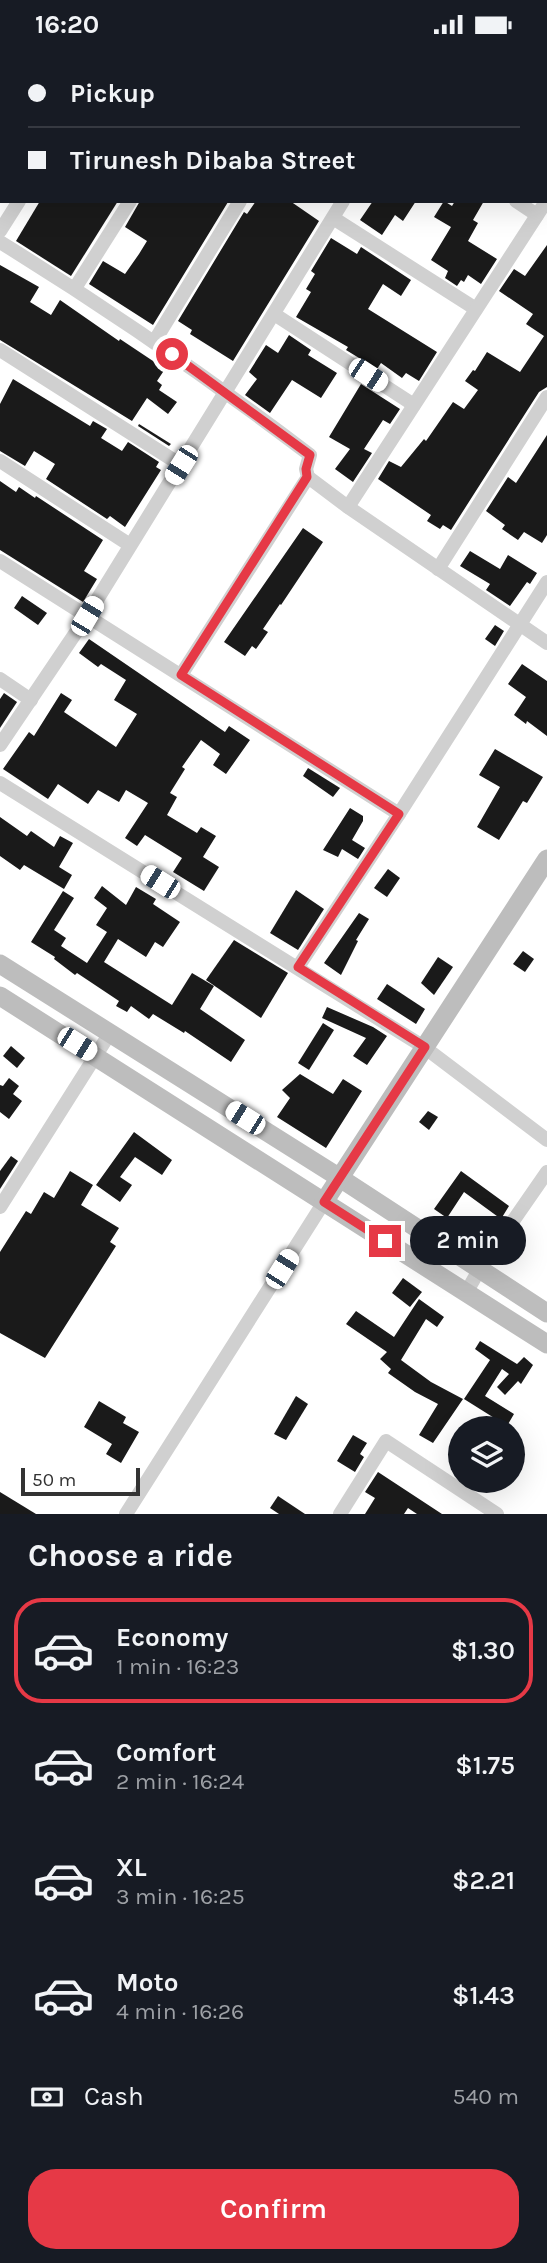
<!DOCTYPE html>
<meta charset="utf-8">
<style>
body{margin:0;font-family:Karla,sans-serif;background:#20242c;color:#f1f3f6;height:100vh;display:flex;flex-direction:column;font-size:26px;white-space:nowrap}
*{box-sizing:border-box;margin:0}
p{font-size:23px;color:#9ea1a6}
.icon{flex:none;width:38px;height:38px;fill:none;stroke:currentColor;stroke-width:2;stroke-linecap:round;stroke-linejoin:round}
.map{position:relative;height:1465px;overflow:hidden}
.panel{display:flex;flex-direction:column;background:#171b24;flex:1}
.panel>*{flex:none}
.hud{position:absolute;left:0px;top:0px;width:548px;height:154px;box-shadow:0 7px 28px #0002;display:grid;align-content:center;height:154px;padding:0 28px;background:#171b24}
.tools{position:absolute;left:448px;top:1367px;display:grid;gap:14px}
.tools a{display:grid;place-items:center;width:77px;height:77px;border-radius:50%;background:#171b24;box-shadow:0 7px 28px #0002;font-size:35px}
.scale{position:absolute;left:21px;bottom:18px;width:119px;box-sizing:border-box;padding-left:7px;border:4px solid #333;border-top:0;font-size:19px;line-height:24px;white-space:nowrap;color:#333;-webkit-text-stroke:5px #fff;paint-order:stroke}
.end{position:absolute;width:32px;height:32px;margin:-16px;border:9px solid #e63946;background:#fff;box-shadow:0 0 0 4px #fff}
.from{border-radius:50%}
.bubble{position:absolute;height:49px;border-radius:24px;background:#171b24;box-shadow:0 7px 28px #0002;font-size:23px;font-weight:600;line-height:49px;text-align:center}
.car{position:absolute;width:21px;height:42px;margin:-21px -10px;border-radius:9px;box-shadow:0 0 5px 2px #0007;background:linear-gradient(#fff 24%,#345 0 40%,#fff 0 76%,#345 0 86%,#fff 0)}
.hud b{display:flex;align-items:center;gap:24px;height:66px;font-size:26px}
.hud b+b{border-top:2px solid #363941}
.hud i{width:18px;height:18px;background:#f1f3f6}
ul{padding:0;list-style:none}
li{display:flex;align-items:center;gap:21px;height:105px;margin:0 14px 10px;padding:0 14px;border:4px solid transparent;border-radius:28px}
li div{flex:1}
li b{display:block;font-size:26px}
li em{font-style:normal;font-weight:600}
li.active{border-color:#e63946}
li>.icon{width:63px;height:63px;stroke-width:1.5}
h2{padding:0 28px;font-size:32px;line-height:84px}
.pay{display:flex;align-items:center;gap:18px;height:77px;padding:0 28px;font-size:26px}
.pay p{margin-inline-start:auto}
.cta{display:flex;gap:14px;margin-top:auto;padding:14px 28px}
.cta a{flex:1;height:80px;border-radius:28px;background:#e63946;color:#fff;font-size:28px;font-weight:600;line-height:80px;text-align:center}
.status{display:flex;justify-content:space-between;align-items:center;height:49px;padding:0 35px;background:#171b24;direction:ltr}
.status svg{height:19px;fill:currentColor}
.map>svg:first-child{display:block}
.building{fill:#1a1a1a}
.lines{fill:none;stroke-linecap:round;stroke-linejoin:round}
.street{stroke:#d0d0d0;stroke-width:14}
.secondary{stroke:#bdbdbd;stroke-width:19}
.route{stroke:#e63946;stroke-width:9}
</style>
<div class="status"><b>16:20</b><svg viewBox="0 0 49 12"><path d="M0 12V9h3v3zM5 12V6h3v6zM10 12V3h3v9zM15 12V0h3v12zM26 1h20v11H26zM47 4h2v5h-2z"/></svg></div>
<div class="map">
<svg width="547" height="1465" viewBox="0 0 547 1465">
<rect width="100%" height="100%" fill="#fff"/>
<g class="building">
<polygon points="40,152 118,152 71,227 16,192"/>
<polygon points="140,152 228,153 153,276 89,235 103,212 125,225 139,205 147,192 125,178"/>
<polygon points="256,152 290,152 319,172 233,312 190,285 192,281 178,272 244,163 247,165"/>
<polygon points="373,152 416,152 403,172 395,166 382,186 360,171"/>
<polygon points="444,152 452,157 455,152 484,152 473,171 478,174 468,192 497,210 481,235 468,226 464,233 461,231 457,237 445,229 448,222 431,211 451,178 434,168"/>
<polygon points="331,189 357,205 361,198 411,231 401,247 383,235 368,260 437,303 419,332 406,324 402,329 381,314 377,320 346,301 348,298 296,268 311,243 306,240 315,225 311,222"/>
<polygon points="547,196 547,338 539,343 451,481 443,476 440,480 427,472 431,466 378,430 389,412 401,418 424,390 426,392 453,353 464,360 478,341 465,332 473,321 475,322 487,303 520,323 544,287 526,275 533,265 499,242 514,220 525,227"/>
<polygon points="0,216 39,238 30,253 51,266 60,251 119,292 120,290 165,320 157,332 162,336 159,341 177,353 168,365 147,349 132,372 0,291"/>
<polygon points="289,286 311,301 308,306 337,324 321,349 292,331 270,364 245,346 257,330 249,323 266,296 278,304"/>
<polygon points="13,330 90,377 93,372 107,380 101,389 122,402 128,393 159,413 156,418 161,421 125,478 110,467 107,470 46,430 55,415 34,402 25,417 0,402 0,355"/>
<polygon points="361,335 400,360 390,375 383,371 364,400 372,404 353,433 335,420 350,400 329,388"/>
<polygon points="139,375 171,395 169,397 138,377"/>
<polygon points="547,386 547,486 542,494 524,483 518,491 502,480 505,476 486,462 508,428 516,434"/>
<polygon points="0,432 16,443 19,438 35,449 36,447 103,491 84,522 97,530 83,553 0,501"/>
<polygon points="303,479 323,493 281,556 280,555 263,580 268,583 256,600 252,597 245,607 224,593"/>
<polygon points="470,502 500,520 508,506 537,524 530,535 527,533 510,557 486,541 490,535 460,517"/>
<polygon points="22,547 47,564 38,576 14,559"/>
<polygon points="495,576 504,582 495,597 485,590"/>
<polygon points="89,590 225,683 229,677 250,691 226,725 213,716 220,705 201,691 182,718 185,720 170,744 177,748 167,766 197,784 201,778 216,787 203,808 219,818 204,842 173,823 182,809 145,786 137,797 125,789 148,754 126,741 119,753 98,741 88,755 58,735 48,750 3,720 29,683 34,687 61,644 72,651 64,663 116,698 137,665 114,651 126,631 101,615 98,618 79,604"/>
<polygon points="522,615 547,632 547,687 527,672 526,675 514,666 526,648 508,635"/>
<polygon points="4,644 17,653 0,679 0,650"/>
<polygon points="495,700 543,728 527,754 523,752 499,791 477,778 500,738 479,726"/>
<polygon points="308,719 340,739 333,748 303,727"/>
<polygon points="350,759 363,767 363,772 352,791 365,799 358,810 342,800 338,808 323,801"/>
<polygon points="0,768 27,787 31,782 54,798 60,787 73,794 59,818 72,826 64,840 24,816 20,821 0,807"/>
<polygon points="388,820 400,829 387,848 374,839"/>
<polygon points="102,837 126,856 136,838 156,850 153,855 180,873 163,898 155,893 146,908 118,890 104,913 172,956 192,924 214,937 200,960 245,991 231,1013 185,982 184,984 153,965 149,970 131,957 127,963 116,957 119,952 77,924 75,926 54,910 55,908 31,893 63,842 74,849 54,881 66,889 61,897 87,914 107,883 96,876 107,859 94,849"/>
<polygon points="296,841 324,860 298,901 270,884"/>
<polygon points="359,864 369,870 356,891 358,892 341,926 324,914"/>
<polygon points="234,891 288,924 261,969 206,931"/>
<polygon points="523,902 534,910 525,923 513,915"/>
<polygon points="438,908 453,918 434,946 421,934"/>
<polygon points="387,935 425,960 416,975 377,950"/>
<polygon points="327,958 373,978 387,987 367,1016 353,1007 366,989 322,969"/>
<polygon points="323,974 334,981 309,1021 298,1014"/>
<polygon points="11,997 25,1009 17,1019 3,1007"/>
<polygon points="300,1025 333,1045 343,1030 362,1042 326,1099 277,1068 290,1049 282,1041"/>
<polygon points="9,1029 19,1037 13,1045 22,1052 9,1070 0,1063 0,1036 3,1037"/>
<polygon points="428,1062 438,1068 429,1081 419,1073"/>
<polygon points="134,1083 172,1111 162,1126 135,1108 120,1128 132,1136 120,1153 96,1136"/>
<polygon points="11,1107 18,1112 0,1140 0,1122"/>
<polygon points="70,1122 93,1136 81,1156 119,1179 110,1193 116,1197 45,1309 0,1284 0,1203 26,1162 31,1165 44,1143 54,1149"/>
<polygon points="461,1122 509,1157 501,1170 464,1143 447,1169 434,1160"/>
<polygon points="403,1229 422,1243 410,1258 392,1244"/>
<polygon points="419,1250 444,1268 437,1278 426,1270 401,1311 431,1333 463,1350 433,1394 419,1386 438,1355 415,1343 388,1324 391,1320 380,1310 387,1303 346,1275 356,1262 394,1288"/>
<polygon points="480,1292 517,1315 524,1308 533,1316 521,1335 518,1332 505,1346 497,1338 509,1325 502,1320 485,1347 514,1365 507,1377 464,1350 490,1311 475,1300"/>
<polygon points="296,1347 308,1355 286,1391 274,1385"/>
<polygon points="99,1352 126,1368 123,1374 139,1383 121,1414 106,1405 112,1395 84,1378"/>
<polygon points="353,1386 367,1394 360,1405 364,1408 355,1423 337,1412"/>
<polygon points="378,1423 442,1465 417,1465 408,1459 404,1465 365,1465 375,1449 365,1443"/>
<polygon points="0,1443 36,1465 0,1465"/>
<polygon points="278,1447 305,1465 279,1465 270,1459"/>
</g>
<g class="lines">
<g class="street">
<polyline points="52,0 55,2"/>
<polyline points="282,0 285,2"/>
<polyline points="460,0 463,2"/>
<polyline points="117,2 118,0"/>
<polyline points="227,2 228,0"/>
<polyline points="503,2 504,0"/>
<polyline points="0,80 2,81"/>
<polyline points="516,152 537,166"/>
<polyline points="333,169 476,260"/>
<polyline points="0,182 19,152"/>
<path d="M0 193C107 259 210 330 310 406L306 420 308 428 181 626"/>
<polyline points="75,239 130,152"/>
<polyline points="274,265 414,356"/>
<polyline points="154,293 240,152"/>
<polyline points="0,301 181,416"/>
<polyline points="0,412 130,496"/>
<polyline points="308,428 348,458 547,594"/>
<polyline points="348,458 547,151"/>
<polyline points="0,512 399,765"/>
<polyline points="438,520 547,348"/>
<polyline points="0,630 31,651"/>
<polyline points="0,696 87,567 343,152"/>
<polyline points="0,734 424,998 547,1091"/>
<polyline points="298,918 399,765 547,533"/>
<polyline points="0,1158 110,984"/>
<polyline points="466,1244 479,1221 547,1123"/>
<polyline points="126,1465 324,1153"/>
<polyline points="340,1465 386,1392 497,1465"/>
</g>
<g class="secondary">
<polyline points="0,915 340,1129 547,1264"/>
<polyline points="0,947 547,1295"/>
<polyline points="324,1153 547,810"/>
</g>
</g>
<g class="lines">
<polyline class="route" points="172,305 310,406 306,420 307,428 181,626 399,765 298,918 425,998 324,1153 385,1192"/>
</g>
</svg>
<div class="tools">
<a><svg class="icon" aria-label="layers" viewBox="0 0 24 24"><path d="M12 4l9 5-9 5-9-5zM3 14l9 5 9-5"/></svg></a>
</div>
<div class="scale">50 m</div>
<i class="end from" style="left:172px;top:305px"></i>
<i class="end" style="left:385px;top:1192px"></i>
<div class="bubble" style="left:410px;top:1167px;width:116px">2 min</div>
<i class="car" style="left:368px;top:326px;rotate:123deg"></i>
<i class="car" style="left:181px;top:416px;rotate:212deg"></i>
<i class="car" style="left:87px;top:567px;rotate:31deg"></i>
<i class="car" style="left:160px;top:833px;rotate:302deg"></i>
<i class="car" style="left:77px;top:995px;rotate:122deg"></i>
<i class="car" style="left:245px;top:1069px;rotate:302deg"></i>
<i class="car" style="left:282px;top:1220px;rotate:32deg"></i>
<div class="hud">
<b><i class="from"></i>Pickup</b>
<b><i></i>Tirunesh Dibaba Street</b>
</div>
</div>
<section class="panel">
<h2>Choose a ride</h2>
<ul>
<li class="active"><svg class="icon" aria-label="car" viewBox="0 0 24 24"><path d="M5 17H2v-5l4-1 3-4h7l3 4 3 1v5h-3M9 17h6M6 11h13"/><circle cx="7" cy="17" r="2"/><circle cx="17" cy="17" r="2"/></svg><div><b>Economy</b><p>1 min · 16:23</p></div><em>$1.30</em></li>
<li><svg class="icon" aria-label="car" viewBox="0 0 24 24"><path d="M5 17H2v-5l4-1 3-4h7l3 4 3 1v5h-3M9 17h6M6 11h13"/><circle cx="7" cy="17" r="2"/><circle cx="17" cy="17" r="2"/></svg><div><b>Comfort</b><p>2 min · 16:24</p></div><em>$1.75</em></li>
<li><svg class="icon" aria-label="car" viewBox="0 0 24 24"><path d="M5 17H2v-5l4-1 3-4h7l3 4 3 1v5h-3M9 17h6M6 11h13"/><circle cx="7" cy="17" r="2"/><circle cx="17" cy="17" r="2"/></svg><div><b>XL</b><p>3 min · 16:25</p></div><em>$2.21</em></li>
<li><svg class="icon" aria-label="car" viewBox="0 0 24 24"><path d="M5 17H2v-5l4-1 3-4h7l3 4 3 1v5h-3M9 17h6M6 11h13"/><circle cx="7" cy="17" r="2"/><circle cx="17" cy="17" r="2"/></svg><div><b>Moto</b><p>4 min · 16:26</p></div><em>$1.43</em></li>
</ul>
<div class="pay"><svg class="icon" aria-label="cash" viewBox="0 0 24 24"><path d="M3 7h18v10H3z"/><circle cx="12" cy="12" r="2"/></svg>Cash<p>540 m</p></div>
<div class="cta"><a>Confirm</a></div>
</section>
